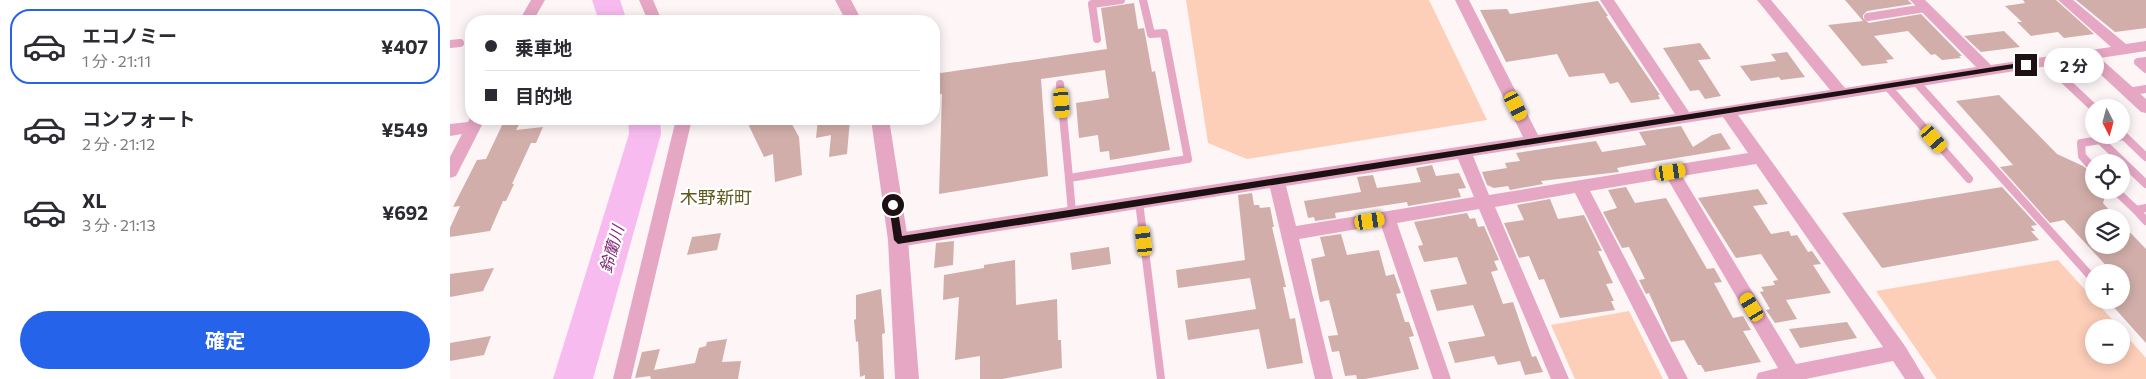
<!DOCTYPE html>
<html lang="ja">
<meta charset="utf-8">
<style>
body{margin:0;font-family:Commissioner,"Noto Sans JP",sans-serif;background:#f2f2f3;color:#2b2b33;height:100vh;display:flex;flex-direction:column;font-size:19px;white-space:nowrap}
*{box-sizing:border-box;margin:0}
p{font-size:16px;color:#7c7c81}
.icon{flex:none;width:28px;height:28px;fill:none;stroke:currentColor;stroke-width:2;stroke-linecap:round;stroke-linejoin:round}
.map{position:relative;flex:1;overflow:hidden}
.side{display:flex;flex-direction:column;background:#fff;width:450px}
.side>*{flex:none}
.guide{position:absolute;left:15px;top:15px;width:475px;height:110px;border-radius:20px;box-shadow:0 2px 12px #0003;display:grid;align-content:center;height:110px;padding:0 20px;background:#fff}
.needle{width:32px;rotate:174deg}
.controls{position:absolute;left:1635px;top:99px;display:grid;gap:10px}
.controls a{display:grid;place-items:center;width:45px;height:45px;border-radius:50%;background:#fff;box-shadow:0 2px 12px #0003;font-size:25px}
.end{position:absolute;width:22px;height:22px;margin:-11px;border:6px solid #1e1113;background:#fff;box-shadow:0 0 0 2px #fff}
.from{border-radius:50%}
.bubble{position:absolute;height:35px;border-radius:18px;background:#fff;box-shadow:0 2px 12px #0003;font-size:16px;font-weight:700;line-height:35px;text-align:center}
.car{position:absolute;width:15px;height:30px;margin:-15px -8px;border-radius:6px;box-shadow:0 0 4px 1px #0007;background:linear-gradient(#f5c518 24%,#345 0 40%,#f5c518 0 76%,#345 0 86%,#f5c518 0)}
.guide b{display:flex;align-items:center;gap:18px;height:48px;font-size:19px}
.guide b+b{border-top:1px solid #e1e1e2}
.guide i{width:12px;height:12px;background:#2b2b33}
ul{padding:9px 0 0;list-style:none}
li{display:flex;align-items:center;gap:15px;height:75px;margin:0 10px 8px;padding:0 10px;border:2px solid transparent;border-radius:20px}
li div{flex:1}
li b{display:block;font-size:19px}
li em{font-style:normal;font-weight:700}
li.on{border-color:#2563eb}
li>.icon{width:45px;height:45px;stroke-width:1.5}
.cta{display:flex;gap:10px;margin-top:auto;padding:10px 20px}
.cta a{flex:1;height:58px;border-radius:30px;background:#2563eb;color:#fff;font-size:20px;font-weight:700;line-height:58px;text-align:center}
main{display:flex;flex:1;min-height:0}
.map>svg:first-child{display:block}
.green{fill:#fdceb8}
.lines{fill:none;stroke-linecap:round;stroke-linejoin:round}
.river{fill:#f8bbef;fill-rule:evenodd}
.building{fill:#d1aea9}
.service{stroke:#e6a7c4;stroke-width:8}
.minor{fill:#e6a7c4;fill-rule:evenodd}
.tertiary{fill:#e6a7c4;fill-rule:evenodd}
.route{fill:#1e1113}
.labels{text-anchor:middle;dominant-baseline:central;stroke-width:4.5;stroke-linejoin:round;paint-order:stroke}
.water-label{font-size:16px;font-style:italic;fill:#822c7a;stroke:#fff}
.quarter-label{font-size:18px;fill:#60591d;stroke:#fff}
</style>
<main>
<section class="side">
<ul>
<li class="on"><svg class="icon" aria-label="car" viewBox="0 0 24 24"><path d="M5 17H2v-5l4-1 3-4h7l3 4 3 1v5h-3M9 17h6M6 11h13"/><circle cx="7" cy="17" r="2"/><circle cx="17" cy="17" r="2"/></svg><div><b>エコノミー</b><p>1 分 · 21:11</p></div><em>¥407</em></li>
<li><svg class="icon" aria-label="car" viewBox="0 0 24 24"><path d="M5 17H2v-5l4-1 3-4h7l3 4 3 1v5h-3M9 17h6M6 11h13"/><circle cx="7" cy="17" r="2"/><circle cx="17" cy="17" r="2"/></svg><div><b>コンフォート</b><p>2 分 · 21:12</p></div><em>¥549</em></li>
<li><svg class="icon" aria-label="car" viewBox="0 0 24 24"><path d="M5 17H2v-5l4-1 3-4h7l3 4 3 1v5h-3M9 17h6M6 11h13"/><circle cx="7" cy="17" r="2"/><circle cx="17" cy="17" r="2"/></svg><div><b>XL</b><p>3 分 · 21:13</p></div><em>¥692</em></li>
</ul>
<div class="cta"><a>確定</a></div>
</section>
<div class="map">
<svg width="1696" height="379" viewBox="0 0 1696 379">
<rect width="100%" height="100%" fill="#fdf5f6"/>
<g class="green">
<polygon points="736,0 979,0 1037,120 797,159 758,143"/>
<polygon points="1608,260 1669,327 1644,328 1644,355 1671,355 1671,330 1696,358 1696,379 1487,379 1426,291"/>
<polygon points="1179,311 1213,379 1125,379 1101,325"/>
</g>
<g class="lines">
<g class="river">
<polygon points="142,0 170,0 177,21 149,21"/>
<polygon points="178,119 210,119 211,134 143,379 103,379 179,134"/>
</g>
</g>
<g class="building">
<polygon points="1395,0 1458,0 1462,4 1417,11 1413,15 1413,18 1419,23 1471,14 1512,56 1509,56 1511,58 1492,60 1485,54 1481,55 1458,31 1424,36 1444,59 1436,60 1438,63 1412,66 1378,25 1413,21"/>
<polygon points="1573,0 1606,0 1644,34 1614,38 1608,32 1581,36 1567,22 1572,22 1555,6 1575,3"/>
<polygon points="1626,0 1696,0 1696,28 1665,32"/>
<polygon points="1148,1 1158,16 1156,16 1210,95 1208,95 1210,99 1181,103 1168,82 1160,84 1154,73 1119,77 1107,54 1056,62 1030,10 1057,9 1060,14"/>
<polygon points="684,3 688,29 694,28 702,72 705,71 720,150 660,160 659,151 650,152 648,135 629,138 626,103 659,98 655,70 591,79 598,176 489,194 492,94 484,95 484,74 657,49 651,8"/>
<polygon points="1554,31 1570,47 1531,52 1514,36"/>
<polygon points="1250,43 1261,59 1248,60 1271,96 1255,99 1249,90 1240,91 1213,48"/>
<polygon points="1337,52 1355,77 1331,80 1329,77 1301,81 1290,66 1326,61 1321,54"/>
<polygon points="1549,95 1607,154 1633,166 1638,170 1644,169 1644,190 1657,190 1653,203 1666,218 1644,218 1644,245 1671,245 1671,223 1696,249 1696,343 1660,303 1671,300 1671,272 1662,272 1614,220 1600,223 1550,167 1563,165 1506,101"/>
<polygon points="55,119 72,119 66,130 93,127 86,143 81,143 62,184 64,184 56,201 53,201 40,231 0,237 0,228 10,206 3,207 27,160 36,159"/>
<polygon points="304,119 339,119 349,137 352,175 325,182 323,154 314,157 299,126"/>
<polygon points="368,119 400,119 397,154 379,157 381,135 366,138"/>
<polygon points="1231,126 1243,147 1262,135 1271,133 1281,149 1177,166 1167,168 1169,172 1091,181 1093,184 1060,190 1058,186 1044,188 1037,185 1032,172 1057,168 1055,163 1070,161 1066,153 1146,141 1152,152 1196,145 1189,132"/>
<polygon points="982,165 986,176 1009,173 1016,188 1008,189 1011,197 958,206 957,202 885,213 886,218 865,221 864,217 858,218 854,201 911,192 907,177 923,175 927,188 971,182 966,168"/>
<polygon points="1176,187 1185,203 1216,198 1257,269 1264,268 1272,282 1264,283 1283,318 1293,316 1301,330 1293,331 1311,362 1255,372 1251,365 1248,365 1234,340 1221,342 1199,293 1196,294 1189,280 1195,279 1179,247 1172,248 1153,212 1167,208 1158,190"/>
<polygon points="1552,187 1587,225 1581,226 1585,231 1581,231 1589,240 1432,268 1392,213"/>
<polygon points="1308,189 1318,204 1303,206 1321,234 1339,231 1341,236 1347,235 1358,252 1362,251 1371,264 1363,265 1381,293 1336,300 1347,319 1325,323 1316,310 1320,309 1310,292 1314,291 1311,287 1325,285 1323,281 1328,280 1311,254 1286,258 1248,198"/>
<polygon points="802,193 804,205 809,205 810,208 820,207 824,227 822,227 836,287 833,287 840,319 845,318 853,363 817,369 809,329 738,340 735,320 806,309 800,278 728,288 726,270 795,260 788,195"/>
<polygon points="1100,199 1108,219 1134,215 1152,251 1148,251 1163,283 1156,284 1164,301 1161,301 1165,310 1110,318 1094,279 1089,280 1079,256 1069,258 1054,223 1074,220 1067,205"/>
<polygon points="1017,213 1020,219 1025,218 1028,227 1034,226 1049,260 1044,261 1048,270 1041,272 1053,304 1063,302 1082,357 1086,356 1093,372 1075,375 1070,361 1048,365 1044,356 1005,363 998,342 1035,336 1023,305 987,311 980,290 1017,284 1007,257 974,262 968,246 973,245 964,222"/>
<polygon points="271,233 267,250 237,255 242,237"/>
<polygon points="891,234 897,255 929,250 936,276 944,274 951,293 946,294 955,322 959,322 964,336 959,337 969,369 915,379 907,379 906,375 895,376 889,351 882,352 878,336 888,335 879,300 870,302 861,259 875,256 870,237"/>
<polygon points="504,241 503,265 484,268 486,243"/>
<polygon points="659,247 661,264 622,270 620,253"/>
<polygon points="565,260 566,305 607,299 608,340 611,340 612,368 552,379 530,379 530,356 505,360 509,297 493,300 494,275 534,268 534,265"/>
<polygon points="44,268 33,291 0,297 0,274"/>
<polygon points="431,289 435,333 432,334 434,379 415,379 415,375 410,377 408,341 406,342 404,320 406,319 406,295"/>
<polygon points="1397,322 1407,338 1350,348 1339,329"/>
<polygon points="41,336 34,355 0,361 0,343"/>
<polygon points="277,339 272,362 291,361 288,379 201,379 200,376 185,378 192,352 210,349 204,370 245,363 249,348 256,346 257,342"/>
</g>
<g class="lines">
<g class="service">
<polyline points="1418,17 1475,8"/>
<polyline points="647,39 642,4 671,0"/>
<polyline points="0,44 10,43"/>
<polyline points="1696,61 1688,62 1696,69"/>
<polyline points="1595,62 1644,108"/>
<polyline points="1466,82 1644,280"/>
<polyline points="610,84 619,178"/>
<polyline points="1437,86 1519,179"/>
<polyline points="1678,92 1696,89"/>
<polyline points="1671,133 1696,157"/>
<polyline points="1674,136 1650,140 1696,184"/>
<polyline points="1640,165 1632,156 1631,143 1650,140"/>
<polyline points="1665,190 1686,210"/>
<polyline points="689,202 711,379"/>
<polyline points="1696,208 1686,210 1696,221"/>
<polyline points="622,213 619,178 738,159 714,33 701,34 693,0"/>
</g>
<g class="minor">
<polygon points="81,0 95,0 83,21 69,21"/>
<polygon points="189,0 203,0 212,21 198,21"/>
<path d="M1005 0H1019L1088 135 1225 114 1150 0H1164L1239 112 1380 90 1307 0H1321L1395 88 1526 67 1460 0H1475L1541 65 1661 47 1608 0H1623L1676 44 1696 41V51L1650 58 1696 99V113L1691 112 1635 60 1288 115 1455 346 1475 379H1455L1443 361 1356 379H1306L1308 373 1328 368 1217 178 1140 191 1238 379H1219L1125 193 1045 207 1119 379H1101L1029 209 947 223 1001 379H983L931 225 849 239 883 379H865L820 188 448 247 442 245 440 240 442 235 448 233 1073 137ZM1273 117 1298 153 1039 195 1023 156ZM1008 159 1024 197 846 226 836 186ZM1306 164 1433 347 1346 364 1232 176Z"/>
<polygon points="21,116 21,119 35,119 6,176 0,178 0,157 12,134 0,136 0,124 18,122"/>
<polygon points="226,119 242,119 181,379 163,379"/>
</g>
<g class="tertiary">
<polygon points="385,0 401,0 412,21 396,21"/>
<polygon points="421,119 439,119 458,240 469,379 445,379 438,240"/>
</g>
</g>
<polygon class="route" points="1576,62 1578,63 1578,66 448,244 444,240 439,205 443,201 447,205 452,236"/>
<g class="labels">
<g class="water-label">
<text transform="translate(161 249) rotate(-74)">鈴蘭川</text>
</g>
<g class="quarter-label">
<text x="266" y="197">木野新町</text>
</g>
</g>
</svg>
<div class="controls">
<a><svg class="needle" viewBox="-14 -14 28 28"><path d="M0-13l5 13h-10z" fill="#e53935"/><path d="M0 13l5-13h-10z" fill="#7c7c81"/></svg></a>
<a><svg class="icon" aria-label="locate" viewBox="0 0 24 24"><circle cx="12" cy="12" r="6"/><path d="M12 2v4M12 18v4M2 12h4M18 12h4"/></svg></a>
<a><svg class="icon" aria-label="layers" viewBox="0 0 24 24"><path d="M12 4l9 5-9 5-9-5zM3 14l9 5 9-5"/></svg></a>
<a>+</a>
<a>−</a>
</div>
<i class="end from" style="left:443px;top:205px"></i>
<i class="end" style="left:1576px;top:65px"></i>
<div class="bubble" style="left:1594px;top:48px;width:60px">2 分</div>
<i class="car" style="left:612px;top:103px;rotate:175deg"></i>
<i class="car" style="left:1066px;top:106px;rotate:153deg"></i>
<i class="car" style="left:1484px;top:139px;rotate:139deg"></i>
<i class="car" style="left:1221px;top:172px;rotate:81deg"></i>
<i class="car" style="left:920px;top:221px;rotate:81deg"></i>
<i class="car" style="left:694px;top:241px;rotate:353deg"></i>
<i class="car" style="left:1302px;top:307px;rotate:329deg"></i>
<div class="guide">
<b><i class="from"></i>乗車地</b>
<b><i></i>目的地</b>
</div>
</div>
</main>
